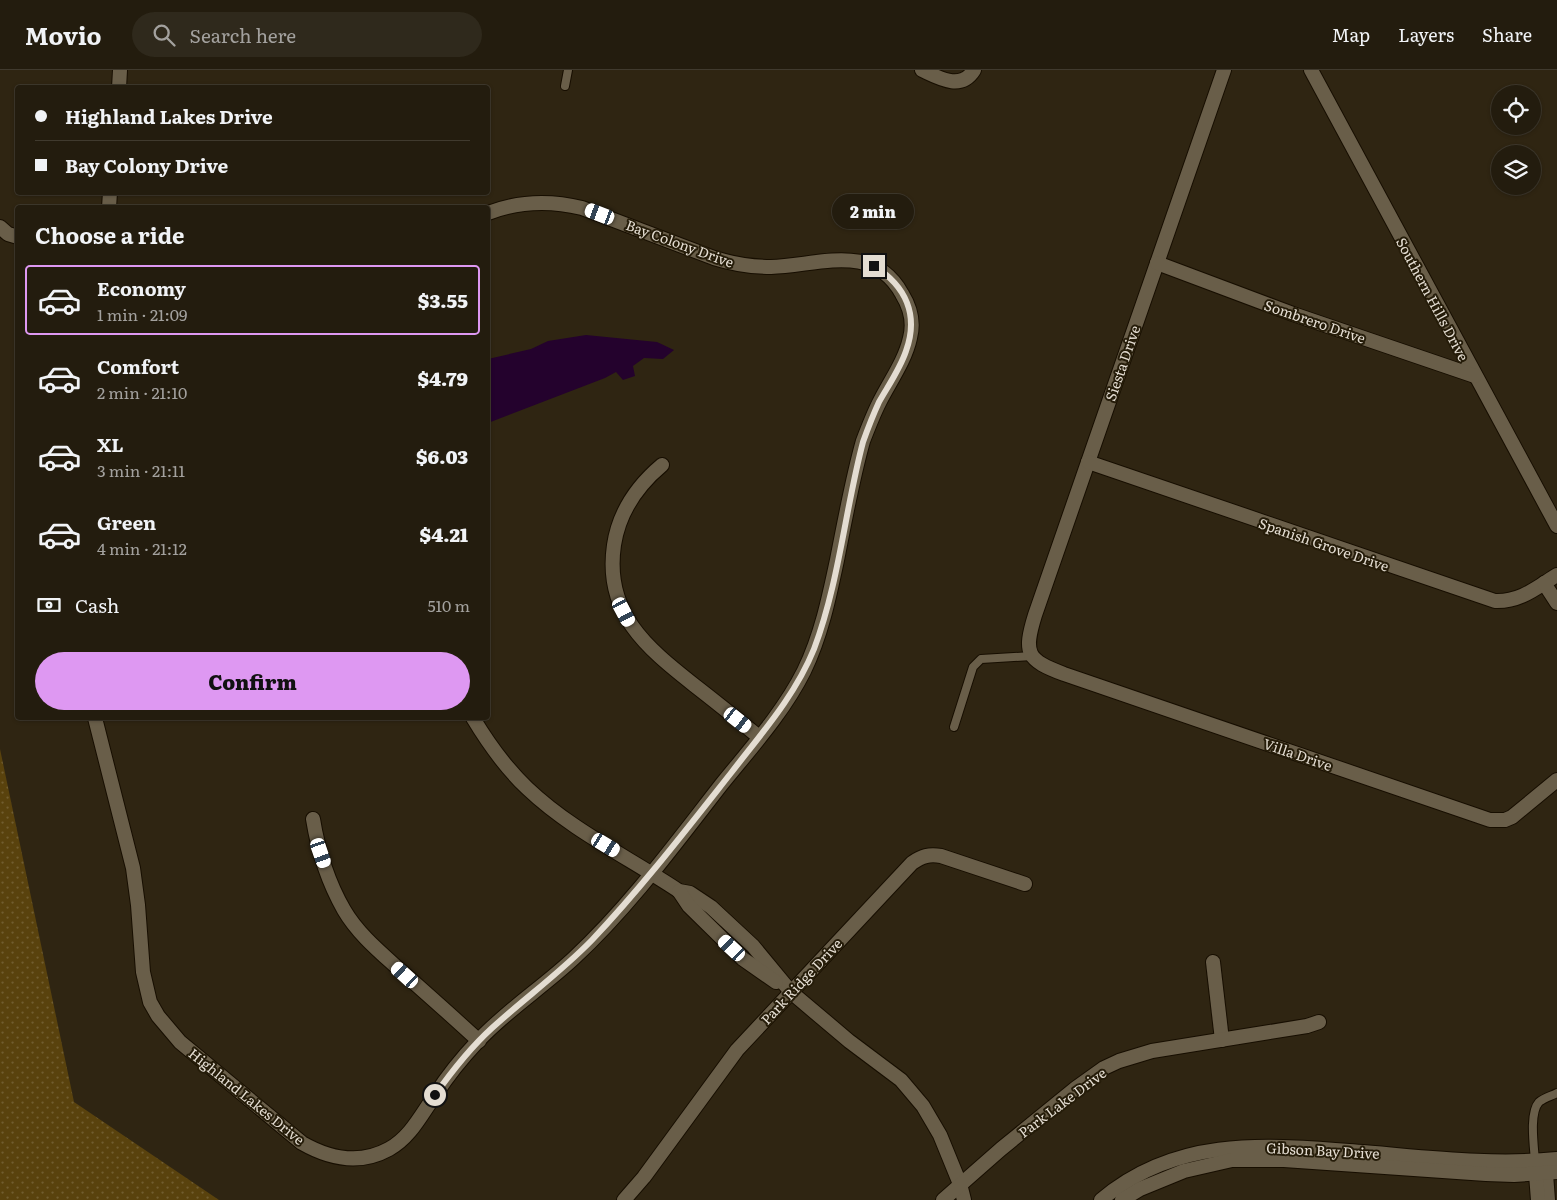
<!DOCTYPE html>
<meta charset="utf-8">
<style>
body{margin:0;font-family:Literata,serif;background:#2f291c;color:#f1f3f6;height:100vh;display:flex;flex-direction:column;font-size:19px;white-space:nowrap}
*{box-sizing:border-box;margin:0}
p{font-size:16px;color:#a3a19e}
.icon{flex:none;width:28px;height:28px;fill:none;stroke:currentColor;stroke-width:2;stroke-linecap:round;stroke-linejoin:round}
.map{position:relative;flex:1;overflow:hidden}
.details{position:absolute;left:15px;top:135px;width:475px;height:515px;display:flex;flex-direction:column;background:#231c0e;border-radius:5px;box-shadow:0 1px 4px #0004,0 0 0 1px #403a2e}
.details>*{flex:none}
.guide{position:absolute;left:15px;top:15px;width:475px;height:110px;border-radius:5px;box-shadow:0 1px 4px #0004,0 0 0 1px #403a2e;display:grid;align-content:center;height:110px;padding:0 20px;background:#231c0e}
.fabs{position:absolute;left:1491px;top:15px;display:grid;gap:10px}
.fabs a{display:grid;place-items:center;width:50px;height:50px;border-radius:50%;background:#231c0e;box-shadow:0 1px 4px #0004,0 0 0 1px #403a2e;font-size:25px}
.end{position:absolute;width:22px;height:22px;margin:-11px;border:6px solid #e4ddd2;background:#111;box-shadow:0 0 0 2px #111}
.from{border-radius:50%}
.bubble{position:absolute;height:35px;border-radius:18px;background:#231c0e;box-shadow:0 1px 4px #0004,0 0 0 1px #403a2e;font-size:16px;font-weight:800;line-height:35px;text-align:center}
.car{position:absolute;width:15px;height:30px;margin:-15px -8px;border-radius:6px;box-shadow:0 0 4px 1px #0007;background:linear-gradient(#fff 24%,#345 0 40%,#fff 0 76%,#345 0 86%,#fff 0)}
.guide b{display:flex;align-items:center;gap:18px;height:48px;font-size:19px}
.guide b+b{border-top:1px solid #403a2e}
.guide i{width:12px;height:12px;background:#f1f3f6}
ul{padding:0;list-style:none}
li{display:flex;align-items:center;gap:15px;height:70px;margin:0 10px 8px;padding:0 10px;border:2px solid transparent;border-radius:5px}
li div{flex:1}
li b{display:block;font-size:19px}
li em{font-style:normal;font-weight:800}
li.selected{border-color:#de98f2}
li>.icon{width:45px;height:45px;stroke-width:1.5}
h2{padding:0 20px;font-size:22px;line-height:60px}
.pay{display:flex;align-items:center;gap:12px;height:55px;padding:0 20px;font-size:19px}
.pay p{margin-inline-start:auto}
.primary-button{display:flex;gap:10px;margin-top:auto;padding:10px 20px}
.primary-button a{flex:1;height:58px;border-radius:30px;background:#de98f2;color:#111;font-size:20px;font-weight:800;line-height:58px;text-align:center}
header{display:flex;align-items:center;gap:30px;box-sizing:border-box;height:70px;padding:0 25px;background:#231c0e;border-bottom:1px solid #403a2e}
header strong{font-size:24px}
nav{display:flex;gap:28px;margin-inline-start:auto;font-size:18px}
.search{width:350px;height:45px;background:#2f291c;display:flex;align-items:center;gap:12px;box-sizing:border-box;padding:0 18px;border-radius:28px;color:#a3a19e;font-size:19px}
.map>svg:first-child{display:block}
.grass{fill:url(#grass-dots)}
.water{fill:#24022d}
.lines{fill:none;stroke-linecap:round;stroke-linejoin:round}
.service-casing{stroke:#170e00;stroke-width:10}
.minor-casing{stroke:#170e00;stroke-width:16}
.tertiary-casing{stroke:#170e00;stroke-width:16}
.service{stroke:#695e49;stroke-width:8}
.minor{stroke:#695e49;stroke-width:14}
.tertiary{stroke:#695e49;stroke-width:14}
.route{stroke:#e4ddd2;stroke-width:6}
.labels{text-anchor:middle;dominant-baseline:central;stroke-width:4;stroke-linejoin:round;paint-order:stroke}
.street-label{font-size:14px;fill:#e4ddd2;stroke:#251c09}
</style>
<header>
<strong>Movio</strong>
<div class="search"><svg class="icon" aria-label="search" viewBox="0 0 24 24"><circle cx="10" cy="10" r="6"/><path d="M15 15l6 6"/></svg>Search here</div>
<nav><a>Map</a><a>Layers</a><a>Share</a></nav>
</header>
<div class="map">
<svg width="1557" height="1130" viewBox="0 0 1557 1130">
<defs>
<pattern id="grass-dots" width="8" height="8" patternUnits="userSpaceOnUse" patternTransform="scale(1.25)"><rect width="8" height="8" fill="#59420d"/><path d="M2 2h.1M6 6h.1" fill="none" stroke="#715d2f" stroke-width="1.8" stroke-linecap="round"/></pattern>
</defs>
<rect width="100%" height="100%" fill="#2f2512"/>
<polygon class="grass" points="0,679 74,1032 219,1130 0,1130"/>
<polygon class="water" points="586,265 657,272 674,280 663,289 644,288 633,296 635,306 623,310 616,302 605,308 488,353 488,289 531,279 548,271"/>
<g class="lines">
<g class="service-casing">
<g id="service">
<polyline points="565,16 568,0"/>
<polyline points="954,657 973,597 981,589 1032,586"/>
<path d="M1535 1091C1534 1076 1529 1043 1539 1032 1544 1028 1551 1026 1557 1023"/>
</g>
</g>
<g class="minor-casing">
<g id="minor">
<path d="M922 0C939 8 961 21 974 0"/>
<path d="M1224 0 1035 545C1023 584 1027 590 1064 604L1490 750H1505L1512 747 1557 710"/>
<polyline points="1311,0 1557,456"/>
<polyline points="119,18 120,0"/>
<polyline points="109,138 110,122"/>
<polyline points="0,157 8,164 18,167"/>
<polyline points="1157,193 1293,244 1475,306"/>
<path d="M1088 392 1495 531C1520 532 1536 518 1557 505"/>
<path d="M662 395C637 416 619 442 614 475 604 543 646 577 694 615 716 632 737 649 759 667"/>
<polyline points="1544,513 1557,533"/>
<path d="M95 648 133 798 138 835 143 902 150 932 158 946 180 972 302 1073C330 1089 360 1095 389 1079 411 1067 422 1043 436 1024 448 1005 463 987 478 971 507 940 543 917 574 888 629 837 675 774 721 715 750 679 783 643 804 601 821 566 829 528 837 490 845 450 852 410 863 371 868 358 873 345 879 333 890 311 905 291 910 268 914 253 910 237 902 224 873 171 817 196 771 197 751 197 733 194 714 188L582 138C549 130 519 131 488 143"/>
<path d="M473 648C488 673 505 697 527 718 571 760 628 787 679 821L690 823 711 837 753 876 791 922 849 971 901 1010 923 1036 940 1065 960 1114 964 1130"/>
<path d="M313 749C318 780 328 812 344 840 358 864 380 882 401 901 427 924 453 947 479 971"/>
<polyline points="679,821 689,836 743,889 776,912"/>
<polyline points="1213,892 1222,970"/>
<polyline points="1545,1091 1548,1130"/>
<polyline points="1535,1092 1538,1130"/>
<path d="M624 1130 644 1107 737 980 912 793C922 786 929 784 941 786L1025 814"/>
<polyline points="943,1130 1001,1079 1076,1018 1104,998 1119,991 1152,981 1307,956 1319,952"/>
</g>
</g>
<g class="tertiary-casing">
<g id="tertiary">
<path d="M1101 1130C1174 1068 1260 1074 1349 1081 1418 1086 1488 1096 1557 1089"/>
<polyline points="1122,1130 1140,1119 1184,1101 1232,1090 1284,1090 1486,1104 1514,1105 1557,1102"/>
</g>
</g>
<use href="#service" class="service"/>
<use href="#minor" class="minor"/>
<use href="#tertiary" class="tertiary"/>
</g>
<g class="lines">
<path class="route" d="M435 1025C452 1001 470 978 492 958 525 928 561 902 592 870 642 817 686 760 731 703 761 664 795 626 814 579 839 513 845 440 863 372 868 358 873 345 879 332 888 316 900 299 906 281 919 245 906 216 874 196"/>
</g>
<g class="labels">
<g class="street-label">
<text transform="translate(680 173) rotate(20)">Bay Colony Drive</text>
<text transform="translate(1433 229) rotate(62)">Southern Hills Drive</text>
<text transform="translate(1315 251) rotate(19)">Sombrero Drive</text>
<text transform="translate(1122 293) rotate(-71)">Siesta Drive</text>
<text transform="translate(1324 474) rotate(19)">Spanish Grove Drive</text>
<text transform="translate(1298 684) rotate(19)">Villa Drive</text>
<text transform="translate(801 911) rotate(-47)">Park Ridge Drive</text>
<text transform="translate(247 1026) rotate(39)">Highland Lakes Drive</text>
<text transform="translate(1062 1032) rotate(-37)">Park Lake Drive</text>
<text transform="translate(1323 1080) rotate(3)">Gibson Bay Drive</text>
</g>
</g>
</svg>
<div class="fabs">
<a><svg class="icon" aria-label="locate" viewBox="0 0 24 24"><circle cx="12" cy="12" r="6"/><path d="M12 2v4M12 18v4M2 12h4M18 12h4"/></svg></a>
<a><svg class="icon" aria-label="layers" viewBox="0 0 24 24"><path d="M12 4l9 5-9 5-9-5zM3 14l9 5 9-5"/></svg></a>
</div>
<i class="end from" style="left:435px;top:1025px"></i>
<i class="end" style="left:874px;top:196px"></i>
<div class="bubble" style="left:832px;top:124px;width:82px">2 min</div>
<i class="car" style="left:600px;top:144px;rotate:291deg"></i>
<i class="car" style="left:624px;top:542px;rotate:152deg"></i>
<i class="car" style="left:738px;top:650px;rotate:128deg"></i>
<i class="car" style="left:606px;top:775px;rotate:121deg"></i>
<i class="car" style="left:321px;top:783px;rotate:161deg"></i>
<i class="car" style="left:732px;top:878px;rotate:313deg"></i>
<i class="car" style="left:405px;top:905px;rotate:312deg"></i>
<div class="guide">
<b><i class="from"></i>Highland Lakes Drive</b>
<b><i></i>Bay Colony Drive</b>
</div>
<section class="details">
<h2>Choose a ride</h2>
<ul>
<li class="selected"><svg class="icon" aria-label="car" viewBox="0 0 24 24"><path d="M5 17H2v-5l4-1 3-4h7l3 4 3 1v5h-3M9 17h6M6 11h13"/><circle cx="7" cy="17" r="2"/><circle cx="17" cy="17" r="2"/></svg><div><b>Economy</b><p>1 min · 21:09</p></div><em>$3.55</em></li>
<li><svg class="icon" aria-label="car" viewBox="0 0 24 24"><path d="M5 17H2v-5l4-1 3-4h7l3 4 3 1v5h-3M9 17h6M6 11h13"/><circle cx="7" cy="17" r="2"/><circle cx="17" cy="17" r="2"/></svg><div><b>Comfort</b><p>2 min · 21:10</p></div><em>$4.79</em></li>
<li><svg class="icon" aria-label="car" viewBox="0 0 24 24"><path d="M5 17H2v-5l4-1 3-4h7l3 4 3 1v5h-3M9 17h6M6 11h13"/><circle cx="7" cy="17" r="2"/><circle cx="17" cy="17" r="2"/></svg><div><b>XL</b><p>3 min · 21:11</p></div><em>$6.03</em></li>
<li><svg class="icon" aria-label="car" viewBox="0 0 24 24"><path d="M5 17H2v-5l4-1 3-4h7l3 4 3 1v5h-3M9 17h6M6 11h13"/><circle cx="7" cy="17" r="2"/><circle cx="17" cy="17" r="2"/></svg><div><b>Green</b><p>4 min · 21:12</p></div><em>$4.21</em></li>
</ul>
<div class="pay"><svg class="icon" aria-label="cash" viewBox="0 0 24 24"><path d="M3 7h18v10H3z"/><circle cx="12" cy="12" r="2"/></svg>Cash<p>510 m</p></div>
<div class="primary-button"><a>Confirm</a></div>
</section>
</div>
